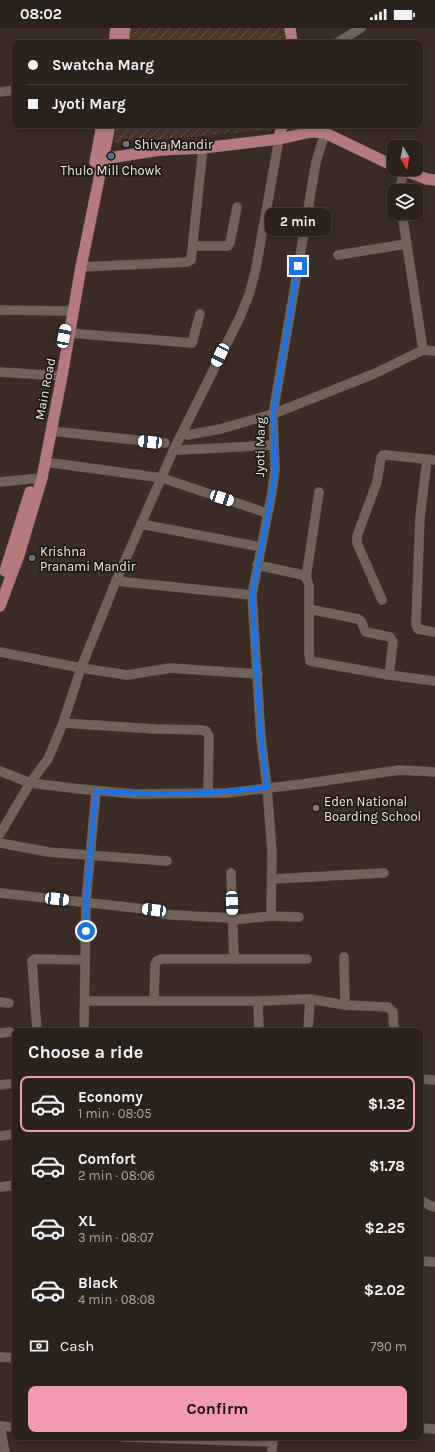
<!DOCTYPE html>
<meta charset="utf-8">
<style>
body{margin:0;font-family:Karla,sans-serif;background:#342a25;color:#f1f3f6;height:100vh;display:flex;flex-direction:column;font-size:15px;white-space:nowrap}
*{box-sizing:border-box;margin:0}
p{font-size:13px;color:#a6a4a3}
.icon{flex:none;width:22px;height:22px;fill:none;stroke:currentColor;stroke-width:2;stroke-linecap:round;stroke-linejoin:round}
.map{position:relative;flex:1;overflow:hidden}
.drawer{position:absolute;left:12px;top:1000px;width:411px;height:412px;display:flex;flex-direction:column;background:#2c221c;border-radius:8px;box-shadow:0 2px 6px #0003,0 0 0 1px #483f3b}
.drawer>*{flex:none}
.top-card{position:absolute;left:12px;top:12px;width:411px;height:88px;border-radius:8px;box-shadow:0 2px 6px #0003,0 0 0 1px #483f3b;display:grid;align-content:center;height:88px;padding:0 16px;background:#2c221c}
.needle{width:26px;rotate:170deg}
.buttons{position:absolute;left:387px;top:112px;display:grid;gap:8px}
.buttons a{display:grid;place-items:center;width:36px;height:36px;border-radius:8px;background:#2c221c;box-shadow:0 2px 6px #0003,0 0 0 1px #483f3b;font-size:20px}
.end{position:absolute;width:18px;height:18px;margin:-9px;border:5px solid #1a73e8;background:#fff;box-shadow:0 0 0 2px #fff}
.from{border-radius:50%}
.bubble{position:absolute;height:28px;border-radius:8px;background:#2c221c;box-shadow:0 2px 6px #0003,0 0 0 1px #483f3b;font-size:13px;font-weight:700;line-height:28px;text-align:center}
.car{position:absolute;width:12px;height:24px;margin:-12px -6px;border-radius:5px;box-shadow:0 0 3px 1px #0007;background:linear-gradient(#fff 24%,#345 0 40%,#fff 0 76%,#345 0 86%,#fff 0)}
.top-card b{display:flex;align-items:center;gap:14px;height:38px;font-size:15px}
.top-card b+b{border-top:1px solid #483f3b}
.top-card i{width:10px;height:10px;background:#f1f3f6}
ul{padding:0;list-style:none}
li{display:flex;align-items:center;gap:12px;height:56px;margin:0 8px 6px;padding:0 8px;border:2px solid transparent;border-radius:8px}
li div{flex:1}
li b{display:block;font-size:15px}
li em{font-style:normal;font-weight:700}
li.active{border-color:#f19ab2}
li>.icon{width:36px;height:36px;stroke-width:1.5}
h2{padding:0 16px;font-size:18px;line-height:48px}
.pay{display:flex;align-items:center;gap:10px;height:44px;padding:0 16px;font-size:15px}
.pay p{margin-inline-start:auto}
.button{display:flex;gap:8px;margin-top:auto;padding:8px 16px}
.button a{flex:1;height:46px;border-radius:8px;background:#f19ab2;color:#111;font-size:16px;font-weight:700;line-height:46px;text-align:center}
.status{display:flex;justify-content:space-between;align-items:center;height:28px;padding:0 20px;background:#2c221c;direction:ltr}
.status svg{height:11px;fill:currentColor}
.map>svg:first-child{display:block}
.industrial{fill:url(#industrial-furrows)}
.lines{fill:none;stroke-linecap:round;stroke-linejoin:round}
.minor-casing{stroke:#574c45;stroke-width:10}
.major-casing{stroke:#574c45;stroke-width:12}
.minor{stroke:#72635a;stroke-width:9}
.major{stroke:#b57a7d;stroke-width:11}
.route{stroke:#1a73e8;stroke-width:5}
.worship-dot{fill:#6b7280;stroke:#1d1713;stroke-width:1.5}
.service-dot{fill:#5c6f8a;stroke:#1d1713;stroke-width:1.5}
.education-dot{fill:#8d6e63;stroke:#1d1713;stroke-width:1.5}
.labels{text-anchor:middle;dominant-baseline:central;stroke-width:3.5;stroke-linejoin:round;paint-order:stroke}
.poi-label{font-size:13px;fill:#f0e7e2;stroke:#1d1713;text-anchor:start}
.street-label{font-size:13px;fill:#f0e7e2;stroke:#1d1713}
</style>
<div class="status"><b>08:02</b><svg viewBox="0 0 49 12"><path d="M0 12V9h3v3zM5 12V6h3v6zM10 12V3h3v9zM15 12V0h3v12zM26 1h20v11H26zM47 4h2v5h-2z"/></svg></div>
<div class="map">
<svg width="435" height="1424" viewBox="0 0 435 1424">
<defs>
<pattern id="industrial-furrows" width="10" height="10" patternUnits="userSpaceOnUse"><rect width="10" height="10" fill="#48362a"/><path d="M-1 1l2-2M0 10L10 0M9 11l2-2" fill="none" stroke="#635349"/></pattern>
</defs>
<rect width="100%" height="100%" fill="#3b2d25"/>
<g class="industrial">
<polygon points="131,0 287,0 288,15 128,15"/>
<polygon points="117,97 273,97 271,102 114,115"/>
</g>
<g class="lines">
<g class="minor-casing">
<g id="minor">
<polyline points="337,15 361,0"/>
<polyline points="0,64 15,62"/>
<polyline points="399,163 404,143"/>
<polyline points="402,185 423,322"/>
<polyline points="193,218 228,218 230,215 237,179"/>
<polyline points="338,227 406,216"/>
<polyline points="81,239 187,234 191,232 203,120"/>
<polyline points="0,282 73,283"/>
<polyline points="69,305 192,315 200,286"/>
<polyline points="0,344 62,348"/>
<polyline points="51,403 165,415"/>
<polyline points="182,405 188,407 220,401 273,386 376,345 423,322 435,323"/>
<polyline points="174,421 179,422 274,417"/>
<polyline points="427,432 420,489 416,596 418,601 435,604"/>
<polyline points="45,434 162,450 267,485"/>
<polyline points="0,454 42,450"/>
<polyline points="141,496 261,519"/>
<polyline points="257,537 303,547 307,551 309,558 309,625 310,633 389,647 435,653"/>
<polyline points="306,550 319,464"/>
<polyline points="116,553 252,567"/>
<polyline points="382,572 357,515 357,508 377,454 381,430 383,427 386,427 435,432"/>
<path d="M309 581 358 591C364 593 362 600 366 604L390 609 393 614 389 647"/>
<polyline points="0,624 81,640 127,647 170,640 258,646"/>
<polyline points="63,695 155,701 202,702 206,703 209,708 208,765"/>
<polyline points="0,743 30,755 80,761 135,766 227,765 303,756 399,742 435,744"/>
<polyline points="0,806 30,755 48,731 63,695 81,640 116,553 174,421 240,289 250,264 256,240 279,111"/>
<polyline points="0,815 48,824 167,833"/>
<polyline points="231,845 234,931"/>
<polyline points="272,851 384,845"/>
<polyline points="0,865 154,882 163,886 172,887 232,890"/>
<polyline points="271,888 272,824 267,759 261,710 252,567 272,464 275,442 273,386 316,134 325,105 321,97"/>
<polyline points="232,892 271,888 299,889"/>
<polyline points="85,973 258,973 310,971 345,977 344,929"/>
<polyline points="154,973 155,937 157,933 161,931 307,931"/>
<polyline points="258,973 259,1003"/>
<polyline points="0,974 9,975"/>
<polyline points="345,977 388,979 393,984 394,1003"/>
<polyline points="37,1003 32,933 35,931 85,932"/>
<polyline points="84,1003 86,874 96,763"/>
<polyline points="308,1003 310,971"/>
<polyline points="0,1005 10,1004"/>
<polyline points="420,1051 435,1052"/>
<polyline points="0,1057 15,1055"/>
<polyline points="0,1108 15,1106"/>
<polyline points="0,1159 15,1157"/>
<polyline points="420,1172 429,1177 435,1179"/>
<polyline points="420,1233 435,1234"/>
<polyline points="0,1329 15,1330"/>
<polyline points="0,1398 5,1424"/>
<polyline points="0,1398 15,1399"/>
<polyline points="420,1400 435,1401"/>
<polyline points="123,1409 273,1414"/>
<polyline points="272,1424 273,1409"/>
</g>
</g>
<g class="major-casing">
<g id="major">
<polyline points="290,0 292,15"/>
<polyline points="114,15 116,0"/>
<polyline points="123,15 125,0"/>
<polyline points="279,111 282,97"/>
<polyline points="103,131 160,122 203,120 279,111 311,104 325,105 394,138"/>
<polyline points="95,134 102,97"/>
<polyline points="400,141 427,151 435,152"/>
<polyline points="5,543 30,464"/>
<polyline points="0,578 19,527 42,450 62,348 81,239 110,97"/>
</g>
</g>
<use href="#minor" class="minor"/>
<use href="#major" class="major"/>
</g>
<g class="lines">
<path class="route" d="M86 903V874L96 763C153 767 211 767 267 759L261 710 252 567 272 464 275 442 273 386 298 238"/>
</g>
<g class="worship-dot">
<circle cx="126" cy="116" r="4"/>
<circle cx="32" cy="530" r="4"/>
</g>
<circle class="service-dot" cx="111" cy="128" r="4"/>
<circle class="education-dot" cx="316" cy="780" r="4"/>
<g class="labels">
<g class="poi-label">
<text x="134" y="116">Shiva Mandir</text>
<text x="111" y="142" text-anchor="middle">Thulo Mill Chowk</text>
<text x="40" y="523">Krishna<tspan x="40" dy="15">Pranami Mandir</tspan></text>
<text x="324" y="773">Eden National<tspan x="324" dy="15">Boarding School</tspan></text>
</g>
<g class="street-label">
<text transform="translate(45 361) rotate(-79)">Main Road</text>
<text transform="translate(260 419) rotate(-89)">Jyoti Marg</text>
</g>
</g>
</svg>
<div class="buttons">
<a><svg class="needle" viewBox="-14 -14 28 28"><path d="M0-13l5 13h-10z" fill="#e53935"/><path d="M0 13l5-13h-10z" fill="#a6a4a3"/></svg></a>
<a><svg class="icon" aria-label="layers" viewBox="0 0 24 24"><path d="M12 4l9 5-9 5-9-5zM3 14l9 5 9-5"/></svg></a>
</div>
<i class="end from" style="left:86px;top:903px"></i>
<i class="end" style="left:298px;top:238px"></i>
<div class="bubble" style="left:265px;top:180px;width:66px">2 min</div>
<i class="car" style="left:64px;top:308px;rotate:11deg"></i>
<i class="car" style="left:220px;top:327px;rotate:206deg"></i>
<i class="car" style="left:150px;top:414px;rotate:276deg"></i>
<i class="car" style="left:222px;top:470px;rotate:108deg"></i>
<i class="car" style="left:57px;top:871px;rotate:96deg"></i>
<i class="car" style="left:232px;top:875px;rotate:178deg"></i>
<i class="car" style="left:154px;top:882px;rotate:277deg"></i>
<div class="top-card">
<b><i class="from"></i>Swatcha Marg</b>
<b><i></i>Jyoti Marg</b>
</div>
<section class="drawer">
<h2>Choose a ride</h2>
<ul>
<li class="active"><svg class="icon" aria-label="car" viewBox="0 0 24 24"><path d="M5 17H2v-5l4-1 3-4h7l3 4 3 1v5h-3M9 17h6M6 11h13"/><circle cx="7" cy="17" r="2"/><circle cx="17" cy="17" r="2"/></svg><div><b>Economy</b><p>1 min · 08:05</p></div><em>$1.32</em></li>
<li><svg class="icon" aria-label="car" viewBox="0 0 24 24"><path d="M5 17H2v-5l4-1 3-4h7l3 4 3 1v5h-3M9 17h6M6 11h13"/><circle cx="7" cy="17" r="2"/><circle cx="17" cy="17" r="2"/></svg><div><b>Comfort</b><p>2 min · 08:06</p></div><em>$1.78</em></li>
<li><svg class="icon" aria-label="car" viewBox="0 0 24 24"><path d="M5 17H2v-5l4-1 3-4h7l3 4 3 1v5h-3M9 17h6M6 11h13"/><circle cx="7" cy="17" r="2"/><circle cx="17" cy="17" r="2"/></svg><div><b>XL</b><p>3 min · 08:07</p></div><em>$2.25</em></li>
<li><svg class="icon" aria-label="car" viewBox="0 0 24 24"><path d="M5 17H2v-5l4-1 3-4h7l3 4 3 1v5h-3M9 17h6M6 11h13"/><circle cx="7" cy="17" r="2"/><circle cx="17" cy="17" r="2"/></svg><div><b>Black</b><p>4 min · 08:08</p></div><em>$2.02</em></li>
</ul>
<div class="pay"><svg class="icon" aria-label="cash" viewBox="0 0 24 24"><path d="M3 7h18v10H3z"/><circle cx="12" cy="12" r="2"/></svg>Cash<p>790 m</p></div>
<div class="button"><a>Confirm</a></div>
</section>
</div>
